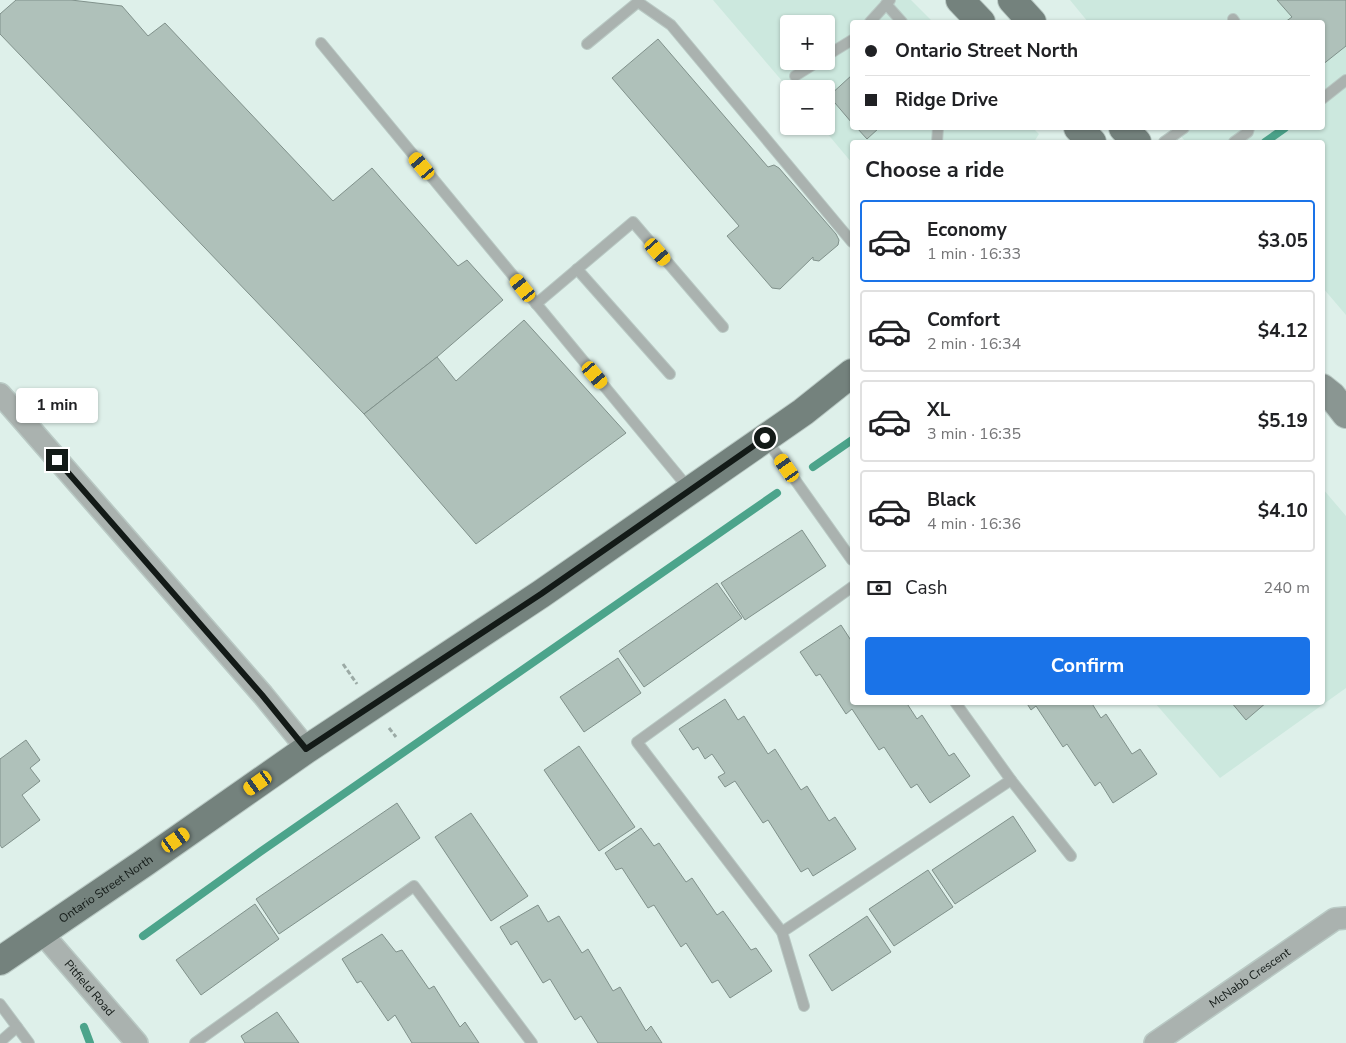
<!DOCTYPE html>
<meta charset="utf-8">
<style>
body{margin:0;font-family:"Nunito Sans",sans-serif;background:#f6f6f6;color:#202124;height:100vh;display:flex;flex-direction:column;font-size:19px;white-space:nowrap}
*{box-sizing:border-box;margin:0}
p{font-size:16px;color:#757577}
.icon{flex:none;width:28px;height:28px;fill:none;stroke:currentColor;stroke-width:2;stroke-linecap:round;stroke-linejoin:round}
.map{position:relative;flex:1;overflow:hidden}
.side{position:absolute;left:850px;top:140px;width:475px;height:565px;display:flex;flex-direction:column;background:#fff;border-radius:5px;box-shadow:0 1px 4px #0004}
.side>*{flex:none}
.hud{position:absolute;left:850px;top:20px;width:475px;height:110px;border-radius:5px;box-shadow:0 1px 4px #0004;display:grid;align-content:center;height:110px;padding:0 15px;background:#fff}
.tools{position:absolute;left:780px;top:15px;display:grid;gap:10px}
.tools a{display:grid;place-items:center;width:55px;height:55px;border-radius:5px;background:#fff;box-shadow:0 1px 4px #0004;font-size:25px}
.end{position:absolute;width:22px;height:22px;margin:-11px;border:6px solid #131a17;background:#fff;box-shadow:0 0 0 2px #fff}
.from{border-radius:50%}
.bubble{position:absolute;height:35px;border-radius:5px;background:#fff;box-shadow:0 1px 4px #0004;font-size:16px;font-weight:700;line-height:35px;text-align:center}
.car{position:absolute;width:15px;height:30px;margin:-15px -8px;border-radius:6px;box-shadow:0 0 4px 1px #0007;background:linear-gradient(#f5c518 24%,#345 0 40%,#f5c518 0 76%,#345 0 86%,#f5c518 0)}
.hud b{display:flex;align-items:center;gap:18px;height:48px;font-size:19px}
.hud b+b{border-top:1px solid #e0e0e0}
.hud i{width:12px;height:12px;background:#202124}
ul{padding:0;list-style:none}
li{display:flex;align-items:center;gap:15px;height:82px;margin:0 10px 8px;padding:0 5px;border:2px solid #e0e0e0;border-radius:5px}
li div{flex:1}
li b{display:block;font-size:19px}
li em{font-style:normal;font-weight:700}
li.current{border-color:#1a73e8}
li>.icon{width:45px;height:45px;stroke-width:1.5}
h2{padding:0 15px;font-size:22px;line-height:60px}
.pay{display:flex;align-items:center;gap:12px;height:55px;padding:0 15px;font-size:19px}
.pay p{margin-inline-start:auto}
.primary-button{display:flex;gap:10px;margin-top:auto;padding:10px 15px}
.primary-button a{flex:1;height:58px;border-radius:5px;background:#1a73e8;color:#fff;font-size:20px;font-weight:700;line-height:58px;text-align:center}
.map>svg:first-child{display:block}
.built{fill:#cce8de;fill-rule:evenodd}
.lines{fill:none;stroke-linecap:round;stroke-linejoin:round}
.stream{stroke:#4ca48b;stroke-width:8}
.building{fill:#afc1ba;stroke:#80918b}
.service-casing{stroke:#b9c9c4;stroke-width:12}
.minor-casing{stroke:#b9c9c4;stroke-width:24}
.secondary-casing{stroke:#b9c9c4;stroke-width:30}
.primary-casing{stroke:#b9c9c4;stroke-width:30}
.path{stroke:#9baaa5;stroke-width:3;stroke-dasharray:5 2.5;stroke-linecap:butt}
.service{stroke:#aab2af;stroke-width:10}
.minor{stroke:#aab2af;stroke-width:21}
.secondary{stroke:#8a9692;stroke-width:28}
.primary{stroke:#74827d;stroke-width:28}
.route{stroke:#131a17;stroke-width:6}
.labels{text-anchor:middle;dominant-baseline:central;stroke-width:4;stroke-linejoin:round;paint-order:stroke}
.street-label{font-size:12px;fill:#131a17;stroke:#def0ea}
</style>
<div class="map">
<svg width="1346" height="1043" viewBox="0 0 1346 1043">
<rect width="100%" height="100%" fill="#def0ea"/>
<g class="built">
<path d="M713 0H911L933 22H852V128H1033L1039 134 1034 142H852V163L821 126H826V89H789ZM789 24H826V61H789Z"/>
<polygon points="1070,0 1346,0 1346,315 1323,288 1322,142 1186,142 1173,128 1322,128 1322,22 1088,22"/>
<polygon points="1323,489 1346,516 1346,688 1220,778 1155,703 1322,702"/>
</g>
<g class="lines">
<g class="stream">
<polyline points="1265,142 1285,128"/>
<polyline points="813,467 852,440"/>
<polyline points="143,936 260,852 777,493"/>
<polyline points="84,1027 90,1043"/>
</g>
</g>
<g class="building">
<polygon points="16,0 71,0 122,6 148,36 165,23 333,201 372,168 458,266 467,260 503,300 437,357 364,414 0,34 0,14"/>
<polygon points="1277,0 1346,0 1346,46 1322,65 1322,22 1285,22 1292,17"/>
<polygon points="658,39 768,167 774,165 779,168 836,234 839,240 838,245 819,261 813,260 813,257 780,289 772,288 727,236 739,226 612,78"/>
<polygon points="852,75 852,123 829,96"/>
<polygon points="857,128 879,128 867,139"/>
<polygon points="524,320 626,433 476,544 364,414 437,357 456,381"/>
<polygon points="802,530 826,566 745,620 721,583"/>
<polygon points="717,583 742,618 644,687 619,651"/>
<polygon points="841,625 852,642 852,702 906,702 917,719 922,715 949,756 954,753 970,776 930,803 917,784 911,788 884,747 879,750 852,709 846,714 820,674 816,676 800,652"/>
<polygon points="618,658 641,693 584,732 560,697"/>
<polygon points="725,699 738,720 744,716 768,754 775,749 801,790 807,786 829,821 835,817 856,849 813,876 808,868 801,872 768,820 763,823 735,781 725,787 718,777 725,773 712,754 705,759 698,747 693,750 679,729"/>
<polygon points="1026,702 1091,702 1101,718 1106,714 1132,754 1140,749 1157,774 1113,803 1100,782 1095,786 1067,744 1063,747 1036,706 1031,710"/>
<polygon points="1231,702 1267,702 1246,720"/>
<polygon points="26,740 40,760 30,768 40,781 22,795 40,820 2,848 0,845 0,759"/>
<polygon points="579,746 635,827 599,851 544,770"/>
<polygon points="397,803 420,838 279,934 256,899"/>
<polygon points="471,813 528,896 491,921 435,837"/>
<polygon points="1013,816 1036,851 955,904 932,870"/>
<polygon points="641,828 654,846 659,843 686,882 692,878 717,915 723,911 751,950 756,948 772,971 730,998 718,980 712,983 686,943 681,947 654,905 648,908 622,868 616,870 605,853"/>
<polygon points="928,870 953,907 894,946 869,909"/>
<polygon points="255,904 279,939 201,995 176,960"/>
<polygon points="538,905 548,922 559,916 582,953 588,949 613,991 620,987 646,1031 651,1026 662,1043 598,1043 581,1016 575,1020 550,979 543,983 517,941 511,945 500,927"/>
<polygon points="867,916 891,952 832,991 809,955"/>
<polygon points="382,934 396,952 402,950 429,989 434,986 460,1027 465,1022 479,1043 412,1043 395,1015 388,1021 361,981 357,983 342,959"/>
<polygon points="277,1012 299,1043 245,1043 241,1036"/>
</g>
<g class="lines">
<g class="service-casing">
<g id="service">
<polyline points="886,4 902,22"/>
<polyline points="1233,19 1235,22"/>
<polyline points="870,22 890,0"/>
<polyline points="321,43 690,490"/>
<polyline points="587,44 638,2 671,25 852,242"/>
<polyline points="826,56 852,40"/>
<polyline points="795,76 819,61"/>
<polyline points="1322,99 1346,80"/>
<polyline points="937,142 938,128"/>
<polyline points="1164,142 1184,128"/>
<polyline points="1234,142 1248,132 1249,128"/>
<polyline points="577,269 670,374"/>
<polyline points="536,304 633,222 723,327"/>
<polyline points="766,439 852,560"/>
<polyline points="955,702 1011,780 1071,856"/>
<polyline points="782,932 1011,780"/>
<polyline points="0,1004 29,1043"/>
<polyline points="804,1006 782,932 637,742 852,587"/>
<polyline points="0,1042 17,1027"/>
<polyline points="195,1043 414,886 532,1043"/>
</g>
</g>
<g class="minor-casing">
<g id="minor">
<polyline points="0,394 263,695 307,749"/>
<path id="s1" d="M41 932 137 1043"/>
<path id="s2" d="M1155 1043 1335 919 1346 918"/>
</g>
</g>
<g class="secondary-casing">
<polyline id="secondary" points="1322,388 1332,396 1346,414"/>
</g>
<g class="primary-casing">
<g id="primary">
<polyline points="960,0 981,22"/>
<polyline points="1012,0 1032,22"/>
<polyline points="1078,128 1092,142"/>
<polyline points="1123,128 1137,142"/>
<path id="s3" d="M0 961 144 863 307 749 541 594 803 412 852 373"/>
</g>
</g>
<g class="path">
<polyline points="343,664 357,684"/>
<polyline points="389,728 396,737"/>
</g>
<use href="#service" class="service"/>
<use href="#minor" class="minor"/>
<use href="#secondary" class="secondary"/>
<use href="#primary" class="primary"/>
</g>
<g class="lines">
<polyline class="route" points="57,460 262,695 306,749 541,594 765,438"/>
</g>
<g class="labels">
<g class="street-label">
<text stroke="none"><textPath href="#s3" startOffset="128">Ontario Street North</textPath></text>
<text stroke="none"><textPath href="#s2" startOffset="115">McNabb Crescent</textPath></text>
<text stroke="none"><textPath href="#s1" startOffset="74">Pitfield Road</textPath></text>
</g>
</g>
</svg>
<div class="tools">
<a>+</a>
<a>−</a>
</div>
<i class="end from" style="left:765px;top:438px"></i>
<i class="end" style="left:57px;top:460px"></i>
<div class="bubble" style="left:16px;top:388px;width:82px">1 min</div>
<i class="car" style="left:422px;top:166px;rotate:320deg"></i>
<i class="car" style="left:658px;top:252px;rotate:139deg"></i>
<i class="car" style="left:523px;top:288px;rotate:321deg"></i>
<i class="car" style="left:595px;top:375px;rotate:140deg"></i>
<i class="car" style="left:787px;top:468px;rotate:325deg"></i>
<i class="car" style="left:258px;top:783px;rotate:235deg"></i>
<i class="car" style="left:176px;top:840px;rotate:55deg"></i>
<div class="hud">
<b><i class="from"></i>Ontario Street North</b>
<b><i></i>Ridge Drive</b>
</div>
<section class="side">
<h2>Choose a ride</h2>
<ul>
<li class="current"><svg class="icon" aria-label="car" viewBox="0 0 24 24"><path d="M5 17H2v-5l4-1 3-4h7l3 4 3 1v5h-3M9 17h6M6 11h13"/><circle cx="7" cy="17" r="2"/><circle cx="17" cy="17" r="2"/></svg><div><b>Economy</b><p>1 min · 16:33</p></div><em>$3.05</em></li>
<li><svg class="icon" aria-label="car" viewBox="0 0 24 24"><path d="M5 17H2v-5l4-1 3-4h7l3 4 3 1v5h-3M9 17h6M6 11h13"/><circle cx="7" cy="17" r="2"/><circle cx="17" cy="17" r="2"/></svg><div><b>Comfort</b><p>2 min · 16:34</p></div><em>$4.12</em></li>
<li><svg class="icon" aria-label="car" viewBox="0 0 24 24"><path d="M5 17H2v-5l4-1 3-4h7l3 4 3 1v5h-3M9 17h6M6 11h13"/><circle cx="7" cy="17" r="2"/><circle cx="17" cy="17" r="2"/></svg><div><b>XL</b><p>3 min · 16:35</p></div><em>$5.19</em></li>
<li><svg class="icon" aria-label="car" viewBox="0 0 24 24"><path d="M5 17H2v-5l4-1 3-4h7l3 4 3 1v5h-3M9 17h6M6 11h13"/><circle cx="7" cy="17" r="2"/><circle cx="17" cy="17" r="2"/></svg><div><b>Black</b><p>4 min · 16:36</p></div><em>$4.10</em></li>
</ul>
<div class="pay"><svg class="icon" aria-label="cash" viewBox="0 0 24 24"><path d="M3 7h18v10H3z"/><circle cx="12" cy="12" r="2"/></svg>Cash<p>240 m</p></div>
<div class="primary-button"><a>Confirm</a></div>
</section>
</div>
